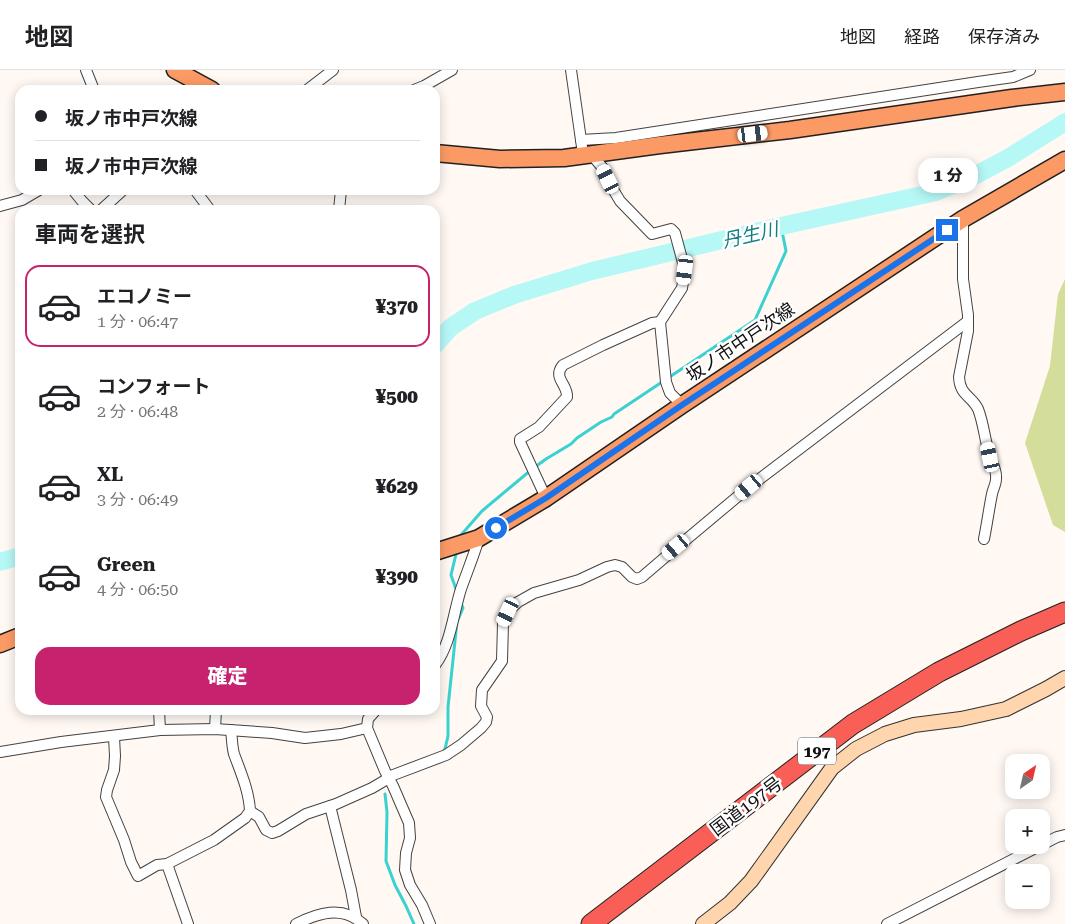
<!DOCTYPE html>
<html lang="ja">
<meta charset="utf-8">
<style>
body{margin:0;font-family:"Roboto Serif","Noto Sans JP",serif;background:#f2f2f2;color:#202124;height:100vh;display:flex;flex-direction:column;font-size:19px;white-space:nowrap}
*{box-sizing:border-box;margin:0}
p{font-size:16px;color:#757577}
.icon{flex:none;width:28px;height:28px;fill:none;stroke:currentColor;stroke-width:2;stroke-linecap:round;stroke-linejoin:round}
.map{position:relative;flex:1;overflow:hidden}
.sheet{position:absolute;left:15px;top:135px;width:425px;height:510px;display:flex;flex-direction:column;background:#fff;border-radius:15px;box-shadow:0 2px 12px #0003}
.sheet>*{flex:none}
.guide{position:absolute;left:15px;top:15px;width:425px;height:110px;border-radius:15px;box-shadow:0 2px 12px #0003;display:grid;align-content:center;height:110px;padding:0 20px;background:#fff}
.needle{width:32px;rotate:34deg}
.buttons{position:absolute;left:1005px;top:684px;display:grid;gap:10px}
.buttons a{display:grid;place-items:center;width:45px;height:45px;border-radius:10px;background:#fff;box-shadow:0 2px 12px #0003;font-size:25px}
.end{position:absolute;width:22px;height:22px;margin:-11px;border:6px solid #1a73e8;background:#fff;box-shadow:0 0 0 2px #fff}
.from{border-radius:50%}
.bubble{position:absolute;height:35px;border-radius:15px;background:#fff;box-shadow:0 2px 12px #0003;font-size:16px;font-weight:800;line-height:35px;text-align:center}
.car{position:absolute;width:15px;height:30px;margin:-15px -8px;border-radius:6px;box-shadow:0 0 4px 1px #0007;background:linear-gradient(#fff 24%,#345 0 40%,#fff 0 76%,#345 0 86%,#fff 0)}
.guide b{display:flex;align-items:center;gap:18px;height:48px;font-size:19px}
.guide b+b{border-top:1px solid #e0e0e0}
.guide i{width:12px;height:12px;background:#202124}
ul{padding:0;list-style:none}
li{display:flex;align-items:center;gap:15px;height:82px;margin:0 10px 8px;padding:0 10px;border:2px solid transparent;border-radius:15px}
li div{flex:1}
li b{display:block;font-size:19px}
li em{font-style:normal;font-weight:800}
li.current{border-color:#c6226d}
li>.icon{width:45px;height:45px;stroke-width:1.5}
h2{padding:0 20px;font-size:22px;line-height:60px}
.primary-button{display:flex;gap:10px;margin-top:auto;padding:10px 20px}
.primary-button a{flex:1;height:58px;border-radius:15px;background:#c6226d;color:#fff;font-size:20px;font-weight:800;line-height:58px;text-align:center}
header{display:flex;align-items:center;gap:30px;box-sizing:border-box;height:70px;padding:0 25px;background:#fff;border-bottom:1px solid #e0e0e0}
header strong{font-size:24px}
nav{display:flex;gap:28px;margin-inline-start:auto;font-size:18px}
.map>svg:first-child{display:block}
.forest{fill:#d4dd99}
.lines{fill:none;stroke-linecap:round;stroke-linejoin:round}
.stream{stroke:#3ad2d0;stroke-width:3}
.river{stroke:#b6f8f6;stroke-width:18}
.street-casing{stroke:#434343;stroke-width:12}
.secondary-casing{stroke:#323232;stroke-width:16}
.primary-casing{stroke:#212121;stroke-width:19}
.highway-casing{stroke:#212121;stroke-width:21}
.street{stroke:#fff;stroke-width:10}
.secondary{stroke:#ffd5ae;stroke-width:14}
.primary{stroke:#fc9a66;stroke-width:16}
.highway{stroke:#f95f57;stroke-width:19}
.route{stroke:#1a73e8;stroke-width:6}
.labels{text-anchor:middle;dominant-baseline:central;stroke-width:5;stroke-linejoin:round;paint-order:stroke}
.shield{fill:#fff;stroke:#585858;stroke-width:1}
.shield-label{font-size:16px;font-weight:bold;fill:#101010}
.street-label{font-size:18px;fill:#101010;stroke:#fff}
.water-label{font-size:19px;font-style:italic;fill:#127f82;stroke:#fff}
</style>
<header>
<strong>地図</strong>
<nav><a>地図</a><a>経路</a><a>保存済み</a></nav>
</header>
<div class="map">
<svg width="1065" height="854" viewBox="0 0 1065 854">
<rect width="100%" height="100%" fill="#fff8f3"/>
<polygon class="forest" points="1065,209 1065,462 1053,455 1025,373 1050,296 1058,224"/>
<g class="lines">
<g class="stream">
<polyline points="460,469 461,465 482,441 531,400 546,389 571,374 577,368 601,352 612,347 614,344 755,250 786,181 781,156"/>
<polyline points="457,480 451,505 457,522"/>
<polyline points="442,683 445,679 448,666 448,637 457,552 463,538 461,533"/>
<polyline points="385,724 387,742 386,791 395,815 406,836 414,854"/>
</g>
<g class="river">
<polyline points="435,275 450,258 475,241 514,225 592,201 781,156 936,122 972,107 1008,88 1059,56 1065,52"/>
<polyline points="0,492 20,486"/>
</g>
<g class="street-casing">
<g id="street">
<polyline points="86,0 94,20"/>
<polyline points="571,0 582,77"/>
<polyline points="307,20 333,0"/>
<polyline points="414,20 424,16 452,0"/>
<polyline points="581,70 616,68 978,12 1013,7 1030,0"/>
<polyline points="591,84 602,97 614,121 620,131 652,164 671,159 675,163 685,200 682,218 660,252 666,312 670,323 682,335"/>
<polyline points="73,120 82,131 91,140"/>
<polyline points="195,120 210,140"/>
<polyline points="0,136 22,130 39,120"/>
<polyline points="101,140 123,120"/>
<polyline points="339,140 341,120"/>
<path d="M963 149V209L968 245V261L959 307C960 326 971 325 978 339 984 354 985 372 990 387 993 395 997 401 996 409 996 414 993 419 992 424 989 439 987 454 984 469"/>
<path d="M546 428 520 372V369L539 357 567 327C568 314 552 308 563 295L603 275 652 253 660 252"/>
<path d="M435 595C451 574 453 544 461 519 467 502 474 485 479 468"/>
<polyline points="159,640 160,660"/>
<polyline points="376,640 368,649 367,658 385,701 393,716 409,753 410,768 406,783 405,800 410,815 422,835 430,854"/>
<polyline points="215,659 216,640"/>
<path d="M114 667 115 686 114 700 107 720 106 727 124 770 131 792 138 806 157 795 167 794 214 770 245 748 250 741C249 721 241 703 234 684 232 677 232 668 231 660"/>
<polyline points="0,682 61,672 160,660 215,659 272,663 305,668 341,664 367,658"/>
<polyline points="388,707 446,685 461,675 481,658 486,652 487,647 481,636 482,620 502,591 503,553 508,541 518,532 534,523 579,510 607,497 615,495 622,497 632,507 637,509 642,507 663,489 749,417 968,251"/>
<polyline points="330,736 351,820 356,847"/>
<polyline points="250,741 259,747 266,760 272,763 278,761 306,744 336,734 372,718 389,708"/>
<polyline points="167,794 188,854"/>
<path d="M296 854C318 843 342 835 363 854"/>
<polyline points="887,854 1057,767 1065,765"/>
</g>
</g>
<g class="secondary-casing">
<polyline id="secondary" points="703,854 730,833 751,811 832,698 856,679 885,664 914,655 961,649 1006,639 1046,619 1065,608"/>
</g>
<g class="primary-casing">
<g id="primary">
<polyline points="175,0 212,20"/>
<polyline points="435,83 500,89 564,88 660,75 790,60 1012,28 1065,22"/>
<polyline points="435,482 479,468 546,428 682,335 963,149 1065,90"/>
<polyline points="0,574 20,566"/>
</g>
</g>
<g class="highway-casing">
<polyline id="highway" points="591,854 853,654 939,602 1021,561 1065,542"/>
</g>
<use href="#street" class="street"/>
<use href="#secondary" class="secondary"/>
<use href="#primary" class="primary"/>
<use href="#highway" class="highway"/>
</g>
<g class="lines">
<polyline class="route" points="496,458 546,428 682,335 947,160"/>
</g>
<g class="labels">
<rect class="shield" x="798" y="667.5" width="38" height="27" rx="4"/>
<g class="shield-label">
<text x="817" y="681">197</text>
</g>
<g class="street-label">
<text transform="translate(740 272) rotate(-34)">坂ノ市中戸次線</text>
<text transform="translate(746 736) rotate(-37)">国道197号</text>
</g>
<g class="water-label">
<text transform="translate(750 165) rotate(-13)">丹生川</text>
</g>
</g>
</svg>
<div class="buttons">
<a><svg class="needle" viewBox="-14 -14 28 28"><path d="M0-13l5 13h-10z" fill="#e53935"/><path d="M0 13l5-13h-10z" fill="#757577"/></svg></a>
<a>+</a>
<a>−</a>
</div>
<i class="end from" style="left:496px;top:458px"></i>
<i class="end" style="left:947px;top:160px"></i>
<div class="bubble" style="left:918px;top:88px;width:60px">1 分</div>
<i class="car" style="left:753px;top:64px;rotate:83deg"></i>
<i class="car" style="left:608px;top:109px;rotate:334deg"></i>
<i class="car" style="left:685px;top:200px;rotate:187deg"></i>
<i class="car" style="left:990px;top:387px;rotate:348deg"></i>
<i class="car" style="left:749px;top:417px;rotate:230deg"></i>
<i class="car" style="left:676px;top:477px;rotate:230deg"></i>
<i class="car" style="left:508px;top:542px;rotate:205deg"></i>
<div class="guide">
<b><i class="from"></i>坂ノ市中戸次線</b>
<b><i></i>坂ノ市中戸次線</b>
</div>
<section class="sheet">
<h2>車両を選択</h2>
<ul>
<li class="current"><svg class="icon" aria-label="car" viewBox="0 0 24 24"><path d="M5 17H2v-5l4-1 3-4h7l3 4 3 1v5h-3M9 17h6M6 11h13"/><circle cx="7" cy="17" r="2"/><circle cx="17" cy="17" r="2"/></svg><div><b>エコノミー</b><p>1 分 · 06:47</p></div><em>¥370</em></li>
<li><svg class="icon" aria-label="car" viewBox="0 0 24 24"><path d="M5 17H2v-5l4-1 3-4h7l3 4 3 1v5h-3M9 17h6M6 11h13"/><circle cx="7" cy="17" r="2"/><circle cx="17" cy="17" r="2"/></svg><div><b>コンフォート</b><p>2 分 · 06:48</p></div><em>¥500</em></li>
<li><svg class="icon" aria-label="car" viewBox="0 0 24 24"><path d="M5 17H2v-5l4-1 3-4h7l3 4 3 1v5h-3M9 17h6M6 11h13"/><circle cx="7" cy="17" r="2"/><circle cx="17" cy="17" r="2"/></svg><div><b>XL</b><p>3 分 · 06:49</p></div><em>¥629</em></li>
<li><svg class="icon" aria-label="car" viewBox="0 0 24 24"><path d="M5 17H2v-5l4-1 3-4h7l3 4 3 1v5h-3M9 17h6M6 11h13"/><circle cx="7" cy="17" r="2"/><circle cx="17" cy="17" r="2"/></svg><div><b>Green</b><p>4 分 · 06:50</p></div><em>¥390</em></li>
</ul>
<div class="primary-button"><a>確定</a></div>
</section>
</div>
